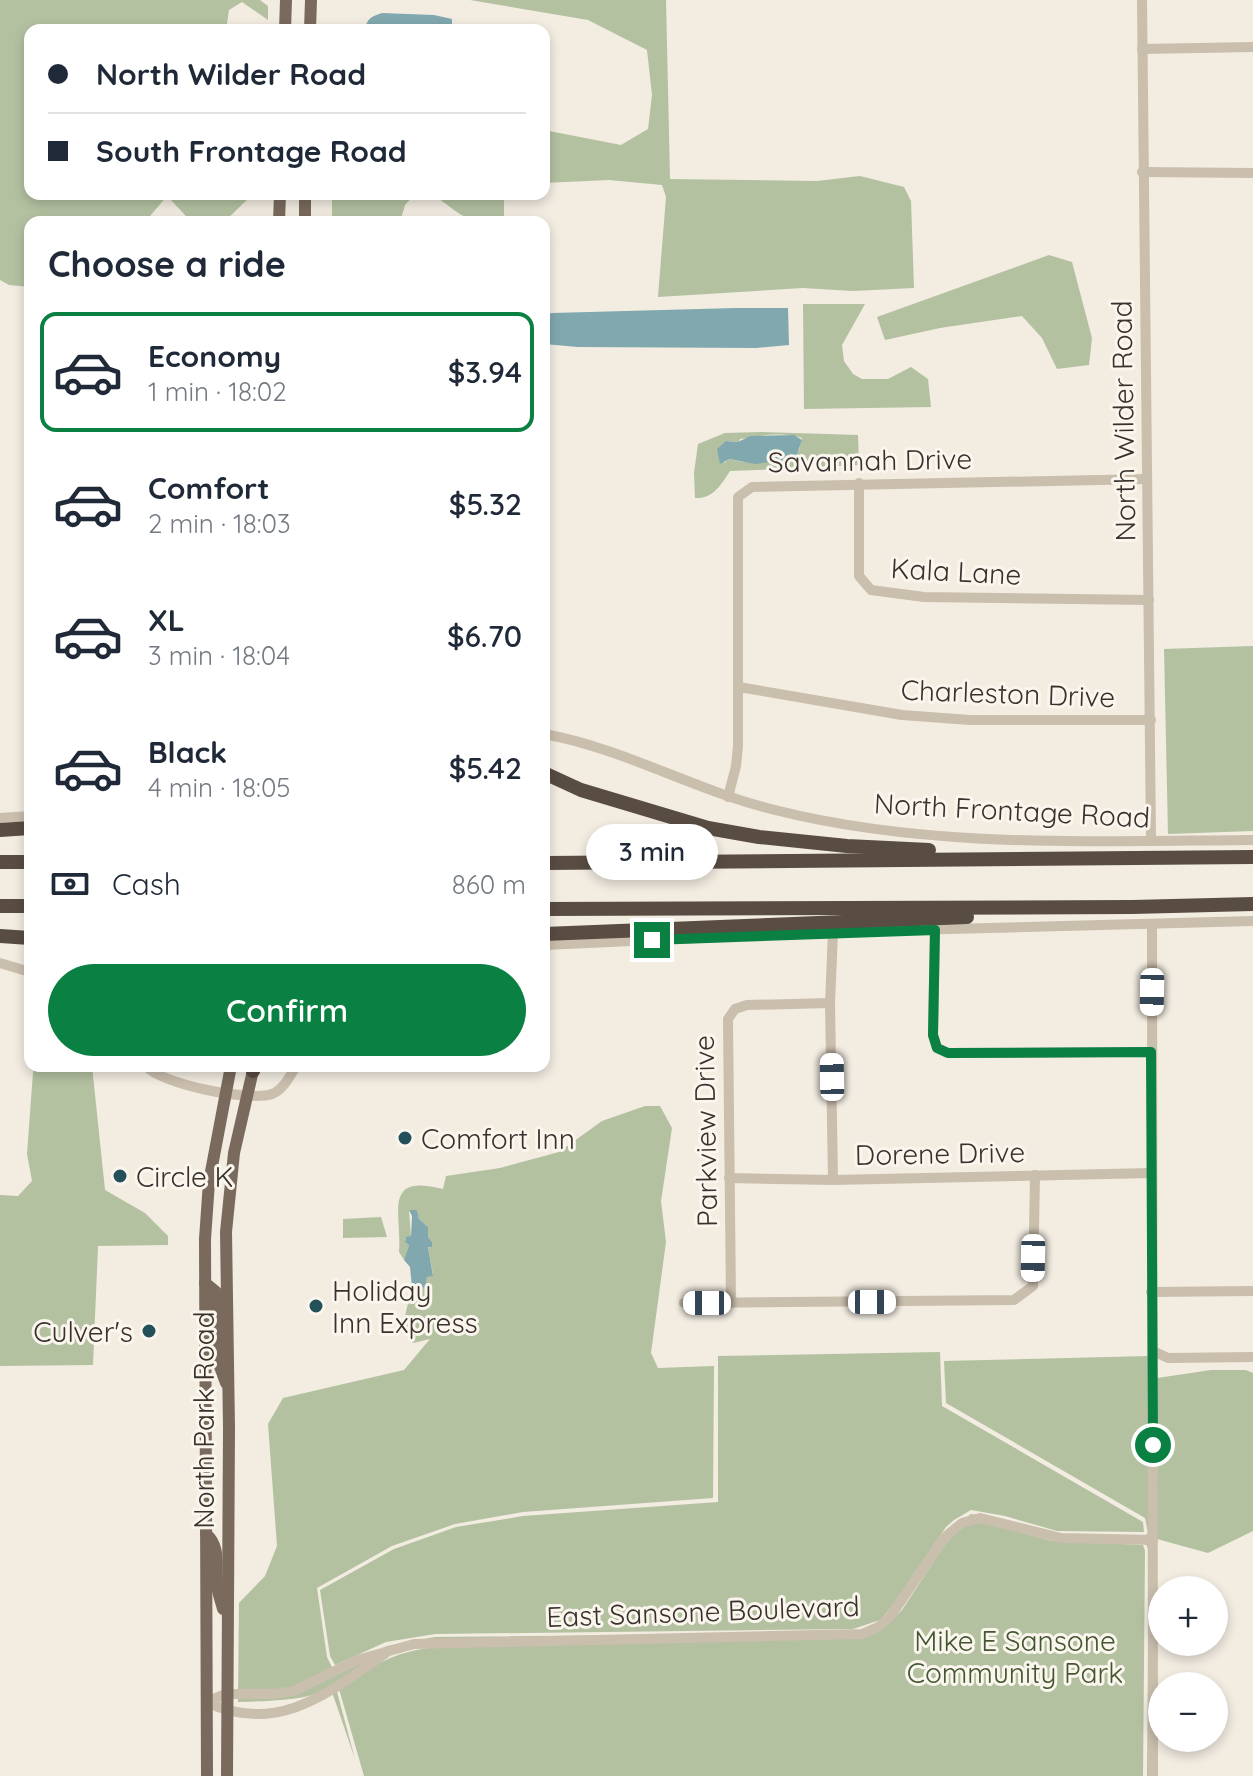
<!DOCTYPE html>
<meta charset="utf-8">
<style>
body{margin:0;font-family:Quicksand,sans-serif;background:#f2f2f3;color:#1f2937;height:100vh;display:flex;flex-direction:column;font-size:30px;white-space:nowrap}
*{box-sizing:border-box;margin:0}
p{font-size:26px;color:#747a83}
.icon{flex:none;width:44px;height:44px;fill:none;stroke:currentColor;stroke-width:2;stroke-linecap:round;stroke-linejoin:round}
.map{position:relative;flex:1;overflow:hidden}
.drawer{position:absolute;left:24px;top:216px;width:526px;height:856px;display:flex;flex-direction:column;background:#fff;border-radius:16px;box-shadow:0 4px 12px #0003}
.drawer>*{flex:none}
.top-card{position:absolute;left:24px;top:24px;width:526px;height:176px;border-radius:16px;box-shadow:0 4px 12px #0003;display:grid;align-content:center;height:176px;padding:0 24px;background:#fff}
.buttons{position:absolute;left:1148px;top:1576px;display:grid;gap:16px}
.buttons a{display:grid;place-items:center;width:80px;height:80px;border-radius:50%;background:#fff;box-shadow:0 4px 12px #0003;font-size:40px}
.end{position:absolute;width:36px;height:36px;margin:-18px;border:10px solid #0b8043;background:#fff;box-shadow:0 0 0 4px #fff}
.from{border-radius:50%}
.bubble{position:absolute;height:56px;border-radius:28px;background:#fff;box-shadow:0 4px 12px #0003;font-size:26px;font-weight:600;line-height:56px;text-align:center}
.car{position:absolute;width:24px;height:48px;margin:-24px -12px;border-radius:10px;box-shadow:0 0 6px 2px #0007;background:linear-gradient(#fff 24%,#345 0 40%,#fff 0 76%,#345 0 86%,#fff 0)}
.top-card b{display:flex;align-items:center;gap:28px;height:76px;font-size:30px}
.top-card b+b{border-top:2px solid #e0e1e3}
.top-card i{width:20px;height:20px;background:#1f2937}
ul{padding:0;list-style:none}
li{display:flex;align-items:center;gap:24px;height:120px;margin:0 16px 12px;padding:0 8px;border:4px solid transparent;border-radius:16px}
li div{flex:1}
li b{display:block;font-size:30px}
li em{font-style:normal;font-weight:600}
li.selected{border-color:#0b8043}
li>.icon{width:72px;height:72px;stroke-width:1.5}
h2{padding:0 24px;font-size:36px;line-height:96px}
.pay{display:flex;align-items:center;gap:20px;height:88px;padding:0 24px;font-size:30px}
.pay p{margin-inline-start:auto}
.action{display:flex;gap:16px;margin-top:auto;padding:16px 24px}
.action a{flex:1;height:92px;border-radius:48px;background:#0b8043;color:#fff;font-size:32px;font-weight:600;line-height:92px;text-align:center}
.map>svg:first-child{display:block}
.green{fill:#b3c1a1}
.water{fill:#81a8ae}
.lines{fill:none;stroke-linecap:round;stroke-linejoin:round}
.minor{stroke:#cabead;stroke-width:10}
.major{stroke:#7a6a5d;stroke-width:12}
.highway{stroke:#594c43;stroke-width:14}
.route{stroke:#0b8043;stroke-width:10}
.poi-dot{fill:#235059;stroke:#faf6ee;stroke-width:3}
.labels{text-anchor:middle;dominant-baseline:central;stroke-width:6;stroke-linejoin:round;paint-order:stroke}
.street-label{font-size:28px;fill:#39312b;stroke:#faf6ee}
.poi-label{font-size:28px;fill:#39312b;stroke:#faf6ee;text-anchor:start}
.park-label{font-size:28px;fill:#445630;stroke:#faf6ee}
</style>
<div class="map">
<svg width="1253" height="1776" viewBox="0 0 1253 1776">
<rect width="100%" height="100%" fill="#f2ece1"/>
<g class="green">
<polygon points="0,0 260,0 268,6 268,20 242,2 229,10 226,30 30,30 30,194 253,194 224,222 187,222 186,216 167,196 145,222 30,222 30,287 9,285 0,280"/>
<polygon points="470,0 666,0 670,179 817,181 860,176 904,187 911,201 914,288 853,291 803,288 658,297 666,197 662,185 609,180 544,183 544,130 621,145 648,129 652,95 647,50 588,20"/>
<polygon points="332,194 415,194 405,205 400,222 332,222"/>
<path d="M432 194H507L504 201V221C469 228 459 212 432 194Z"/>
<polygon points="1049,255 1072,262 1092,338 1089,365 1057,369 1042,338 1022,316 940,328 885,340 877,317"/>
<polygon points="803,304 865,304 842,345 844,361 853,374 862,379 888,379 911,367 928,379 931,407 804,409"/>
<path d="M761 432 858 435 859 465 787 468 785 465 799 450 802 438C782 431 760 436 740 439L739 442 726 441 724 463 728 459 743 462 779 461 782 469 730 471C721 485 713 499 695 498L694 473 698 444 725 433Z"/>
<polygon points="1253,646 1253,831 1168,834 1164,649"/>
<polygon points="37,1066 92,1066 105,1190 145,1213 168,1236 168,1245 98,1246 93,1365 0,1366 0,1195 18,1196 32,1181 27,1154 33,1072"/>
<path d="M645 1106H660L672 1128 661 1201 666 1242 651 1353 658 1368 714 1366 713 1498 523 1512 455 1524 392 1546 317 1588 327 1657 332 1667 337 1669 387 1646 435 1637 830 1633C856 1633 874 1631 893 1612L949 1530 971 1514 1004 1520 1056 1535 1145 1536 1148 1533 1145 1518 946 1403 944 1361 1149 1356V1776H1147L1149 1551 1146 1544 1139 1540C1111 1539 1081 1541 1053 1537 1028 1533 1003 1515 977 1518 937 1523 915 1596 886 1621 878 1628 868 1631 858 1634L428 1644 400 1649 383 1656 336 1688 355 1759 331 1689C302 1701 270 1701 238 1702L239 1603 265 1576 277 1546 268 1424 283 1398 404 1370 430 1339 413 1343 403 1324 412 1287 424 1288 427 1277 433 1275 428 1246H432V1242L428 1237V1227L419 1219 417 1210H409L411 1237H406L405 1242 409 1245 404 1260 399 1252C402 1213 382 1173 443 1189L446 1176 500 1168 559 1152 602 1121Z"/>
<polygon points="381,1217 387,1237 343,1238 343,1219"/>
<polygon points="940,1352 942,1406 1143,1522 1144,1532 1057,1531 1005,1516 971,1510 954,1520 946,1527 890,1609 880,1620 853,1629 435,1634 386,1642 335,1665 330,1656 320,1590 394,1549 456,1527 523,1516 718,1502 718,1356"/>
<polygon points="1211,1370 1246,1370 1253,1373 1253,1531 1208,1553 1157,1539 1157,1378"/>
<path d="M978 1521 1052 1541 1143 1545 1145 1551 1143 1776H364L339 1689C372 1667 388 1654 428 1648L859 1638 887 1625 902 1610 946 1543 960 1529Z"/>
</g>
<g class="water">
<path d="M382 13 434 15 452 19V30H365C366 19 372 16 382 13Z"/>
<polygon points="736,308 788,308 789,345 756,348 578,347 544,344 544,315 552,313"/>
<polygon points="794,435 802,440 795,460 786,465 787,468 782,469 778,461 755,464 729,459 720,464 717,449 726,441 738,442 750,436"/>
<polygon points="409,1210 417,1210 419,1219 428,1227 428,1237 432,1242 432,1247 428,1247 433,1276 427,1277 425,1288 412,1287 410,1267 404,1260 409,1245 405,1242 406,1237 411,1236 412,1216"/>
</g>
<g class="lines">
<g class="minor">
<polyline points="1142,0 1151,841"/>
<polyline points="1142,49 1253,47"/>
<polyline points="1142,172 1253,173"/>
<polyline points="859,483 859,576 871,590 924,597 1149,600"/>
<polyline points="739,687 902,715 970,720 1151,720"/>
<path d="M544 734C623 748 696 791 775 810 930 849 1094 841 1253 840"/>
<polyline points="728,797 736,766 738,746 738,497 752,487 1147,479"/>
<polyline points="0,818 30,816"/>
<polyline points="1152,924 1153,1776"/>
<polyline points="935,930 933,1035 937,1048 948,1053 1151,1052"/>
<polyline points="833,932 830,1003 833,1180"/>
<polyline points="544,945 833,932 1253,921"/>
<polyline points="0,963 30,972"/>
<path d="M146 1066C161 1084 249 1102 272 1094 283 1090 290 1076 296 1066"/>
<polyline points="729,1178 833,1180 1152,1173"/>
<polyline points="1151,1292 1253,1291"/>
<polyline points="684,1303 1014,1300 1033,1286 1035,1175"/>
<polyline points="731,1303 728,1019 735,1009 747,1005 830,1003"/>
<polyline points="1153,1351 1168,1358 1253,1357"/>
<polyline points="206,1702 226,1694 273,1694 294,1691 357,1660 414,1644 862,1634 878,1627 890,1617 945,1537 962,1523 980,1518 1061,1538 1153,1540"/>
<path d="M206 1702C278 1736 330 1692 386 1653"/>
</g>
<g class="major">
<polyline points="285,30 286,0"/>
<polyline points="310,30 311,0"/>
<polyline points="279,222 280,194"/>
<polyline points="305,222 305,194"/>
<polyline points="205,1283 216,1292 216,1356 226,1383"/>
<path d="M206 1534C221 1547 215 1565 217 1583 217 1592 221 1600 223 1609"/>
<polyline points="207,1776 205,1239 209,1182 231,1066"/>
<polyline points="227,1776 229,1428 226,1232 234,1153 254,1066"/>
</g>
<g class="highway">
<polyline points="544,773 581,790 708,828 759,837 847,846 929,850"/>
<polyline points="0,830 30,828"/>
<polyline points="0,862 30,862"/>
<polyline points="544,863 1253,857"/>
<polyline points="0,906 30,906"/>
<polyline points="544,909 1132,907 1253,904"/>
<polyline points="544,934 967,917"/>
<polyline points="0,936 30,938"/>
<polyline points="253,1071 255,1066"/>
</g>
</g>
<g class="lines">
<polyline class="route" points="652,940 935,930 933,1035 937,1048 948,1053 1151,1052 1153,1445"/>
</g>
<g class="poi-dot">
<circle cx="405" cy="1138" r="8"/>
<circle cx="120" cy="1176" r="8"/>
<circle cx="316" cy="1306" r="8"/>
<circle cx="149" cy="1331" r="8"/>
</g>
<g class="labels">
<g class="street-label">
<text transform="translate(1123 421) rotate(-91)">North Wilder Road</text>
<text transform="translate(870 460) rotate(-1)">Savannah Drive</text>
<text transform="translate(956 571) rotate(3)">Kala Lane</text>
<text transform="translate(1008 693) rotate(2)">Charleston Drive</text>
<text transform="translate(1012 810) rotate(3)">North Frontage Road</text>
<text transform="translate(705 1131) rotate(-91)">Parkview Drive</text>
<text transform="translate(940 1153) rotate(-1)">Dorene Drive</text>
<text transform="translate(203 1420) rotate(-90)">North Park Road</text>
<text transform="translate(703 1611) rotate(-2)">East Sansone Boulevard</text>
</g>
<g class="poi-label">
<text x="421" y="1138">Comfort Inn</text>
<text x="136" y="1176">Circle K</text>
<text x="332" y="1290">Holiday<tspan x="332" dy="32">Inn Express</tspan></text>
<text x="133" y="1331" text-anchor="end">Culver's</text>
</g>
<g class="park-label">
<text x="1015" y="1640">Mike E Sansone<tspan x="1015" dy="32">Community Park</tspan></text>
</g>
</g>
</svg>
<div class="buttons">
<a>+</a>
<a>−</a>
</div>
<i class="end from" style="left:1153px;top:1445px"></i>
<i class="end" style="left:652px;top:940px"></i>
<div class="bubble" style="left:586px;top:824px;width:132px">3 min</div>
<i class="car" style="left:1152px;top:992px;rotate:181deg"></i>
<i class="car" style="left:832px;top:1077px;rotate:359deg"></i>
<i class="car" style="left:1033px;top:1258px;rotate:181deg"></i>
<i class="car" style="left:872px;top:1302px;rotate:90deg"></i>
<i class="car" style="left:707px;top:1303px;rotate:270deg"></i>
<div class="top-card">
<b><i class="from"></i>North Wilder Road</b>
<b><i></i>South Frontage Road</b>
</div>
<section class="drawer">
<h2>Choose a ride</h2>
<ul>
<li class="selected"><svg class="icon" aria-label="car" viewBox="0 0 24 24"><path d="M5 17H2v-5l4-1 3-4h7l3 4 3 1v5h-3M9 17h6M6 11h13"/><circle cx="7" cy="17" r="2"/><circle cx="17" cy="17" r="2"/></svg><div><b>Economy</b><p>1 min · 18:02</p></div><em>$3.94</em></li>
<li><svg class="icon" aria-label="car" viewBox="0 0 24 24"><path d="M5 17H2v-5l4-1 3-4h7l3 4 3 1v5h-3M9 17h6M6 11h13"/><circle cx="7" cy="17" r="2"/><circle cx="17" cy="17" r="2"/></svg><div><b>Comfort</b><p>2 min · 18:03</p></div><em>$5.32</em></li>
<li><svg class="icon" aria-label="car" viewBox="0 0 24 24"><path d="M5 17H2v-5l4-1 3-4h7l3 4 3 1v5h-3M9 17h6M6 11h13"/><circle cx="7" cy="17" r="2"/><circle cx="17" cy="17" r="2"/></svg><div><b>XL</b><p>3 min · 18:04</p></div><em>$6.70</em></li>
<li><svg class="icon" aria-label="car" viewBox="0 0 24 24"><path d="M5 17H2v-5l4-1 3-4h7l3 4 3 1v5h-3M9 17h6M6 11h13"/><circle cx="7" cy="17" r="2"/><circle cx="17" cy="17" r="2"/></svg><div><b>Black</b><p>4 min · 18:05</p></div><em>$5.42</em></li>
</ul>
<div class="pay"><svg class="icon" aria-label="cash" viewBox="0 0 24 24"><path d="M3 7h18v10H3z"/><circle cx="12" cy="12" r="2"/></svg>Cash<p>860 m</p></div>
<div class="action"><a>Confirm</a></div>
</section>
</div>
